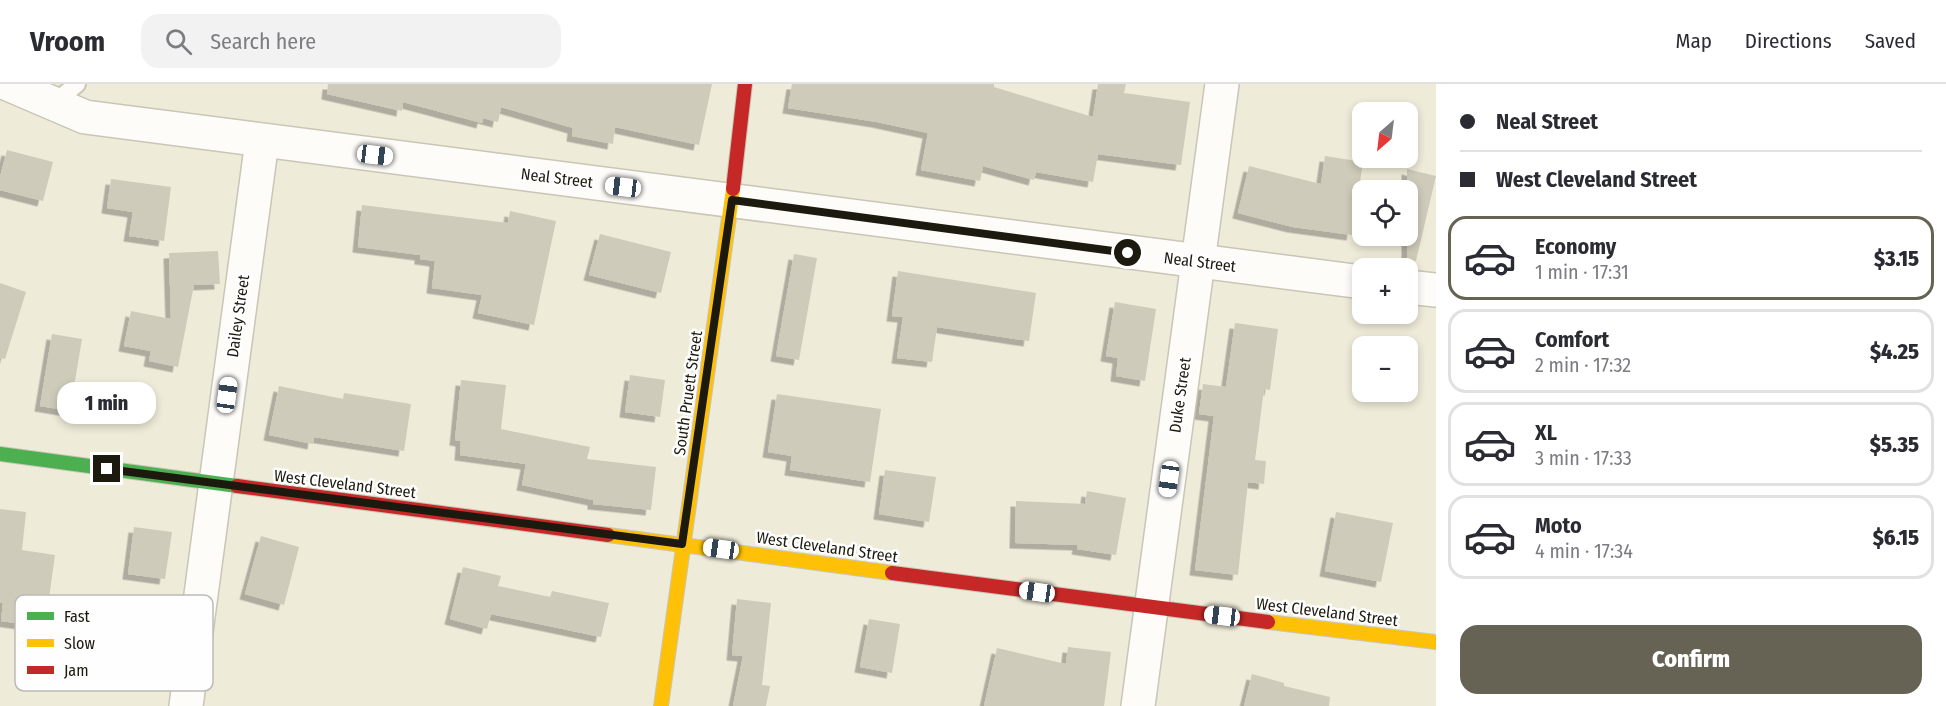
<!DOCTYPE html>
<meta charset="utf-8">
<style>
body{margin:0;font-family:"Fira Sans Condensed",sans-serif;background:#f2f2f3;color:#2b2b33;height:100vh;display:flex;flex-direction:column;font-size:22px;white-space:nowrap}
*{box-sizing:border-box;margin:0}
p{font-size:20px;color:#7c7c81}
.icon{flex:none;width:33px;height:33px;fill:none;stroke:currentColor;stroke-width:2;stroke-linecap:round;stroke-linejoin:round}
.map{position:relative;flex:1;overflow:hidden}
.drawer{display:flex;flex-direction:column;background:#fff;width:510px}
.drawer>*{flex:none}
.guide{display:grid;align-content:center;height:132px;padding:0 24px;background:#fff}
.needle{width:39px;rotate:208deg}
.tools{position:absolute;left:1352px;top:18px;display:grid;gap:12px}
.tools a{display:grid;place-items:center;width:66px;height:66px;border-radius:12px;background:#fff;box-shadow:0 3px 9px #0003;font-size:30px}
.end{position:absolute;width:27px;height:27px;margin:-14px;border:8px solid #1c1a0e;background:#fff;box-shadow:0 0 0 3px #fff}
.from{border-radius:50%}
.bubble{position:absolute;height:42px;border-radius:18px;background:#fff;box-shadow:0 3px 9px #0003;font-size:20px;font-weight:800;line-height:42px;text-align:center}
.car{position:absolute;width:18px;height:36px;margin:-18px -9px;border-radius:8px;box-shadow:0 0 4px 2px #0007;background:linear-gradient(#fff 24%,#345 0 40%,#fff 0 76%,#345 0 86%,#fff 0)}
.guide b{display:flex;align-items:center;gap:21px;height:57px;font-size:22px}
.guide b+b{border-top:2px solid #e1e1e2}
.guide i{width:15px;height:15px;background:#2b2b33}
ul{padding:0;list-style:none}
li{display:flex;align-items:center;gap:18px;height:84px;margin:0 12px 9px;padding:0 12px;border:3px solid #e1e1e2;border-radius:18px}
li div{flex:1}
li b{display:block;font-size:22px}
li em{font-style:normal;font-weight:800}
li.active{border-color:#666355}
li>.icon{width:54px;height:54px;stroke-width:1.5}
.button{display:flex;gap:12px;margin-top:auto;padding:12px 24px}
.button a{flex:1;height:69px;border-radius:18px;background:#666355;color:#fff;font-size:24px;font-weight:800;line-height:69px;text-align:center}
header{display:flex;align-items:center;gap:36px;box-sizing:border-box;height:84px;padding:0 30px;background:#fff;border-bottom:2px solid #e1e1e2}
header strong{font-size:28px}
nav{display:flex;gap:33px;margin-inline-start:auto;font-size:21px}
.search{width:420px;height:54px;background:#f2f2f3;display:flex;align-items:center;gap:15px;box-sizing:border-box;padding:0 21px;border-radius:18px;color:#7c7c81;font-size:22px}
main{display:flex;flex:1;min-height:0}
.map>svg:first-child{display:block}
.building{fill:#cfcbba;filter:url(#shadow)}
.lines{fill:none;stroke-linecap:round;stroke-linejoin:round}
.lane-casing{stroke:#c9c6b7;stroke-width:20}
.street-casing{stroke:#c9c6b7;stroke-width:36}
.fast-casing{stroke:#c9c6b7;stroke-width:16}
.slow-casing{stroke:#c9c6b7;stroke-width:16}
.jam-casing{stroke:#c9c6b7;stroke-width:16}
.lane{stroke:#fdfcf9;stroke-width:16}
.street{stroke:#fdfcf9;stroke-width:33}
.fast{stroke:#4caf50;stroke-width:14}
.slow{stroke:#ffc107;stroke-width:14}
.jam{stroke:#c62828;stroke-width:14}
.route{stroke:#1c1a0e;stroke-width:8}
.labels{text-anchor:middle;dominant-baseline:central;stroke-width:5;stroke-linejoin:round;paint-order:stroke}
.street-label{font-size:16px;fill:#1c1a0e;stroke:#fefefe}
.key{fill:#fefefe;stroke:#babab6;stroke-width:1.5}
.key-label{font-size:16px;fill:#1c1a0e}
</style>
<header>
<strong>Vroom</strong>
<div class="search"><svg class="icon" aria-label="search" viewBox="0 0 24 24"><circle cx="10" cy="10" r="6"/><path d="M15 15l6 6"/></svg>Search here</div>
<nav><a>Map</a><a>Directions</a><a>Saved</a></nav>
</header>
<main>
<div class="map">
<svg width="1436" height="622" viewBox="0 0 1436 622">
<defs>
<filter id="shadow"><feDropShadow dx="-5.5" dy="5.5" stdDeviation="0" flood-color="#0004"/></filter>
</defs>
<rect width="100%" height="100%" fill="#efebd9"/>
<g class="building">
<polygon points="328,0 712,0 699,61 615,43 613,60 572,52 573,44 501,23 498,38 483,34 482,39 403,18 402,27 327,10"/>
<polygon points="792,0 994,0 994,3 1093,33 1098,0 1126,0 1124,9 1190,18 1181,81 1098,70 1093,98 1036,88 1034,96 983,82 980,97 921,86 928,49 877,38 788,24"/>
<polygon points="7,66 53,78 43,117 0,106 0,93"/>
<polygon points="1325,72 1363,78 1352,151 1293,143 1238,129 1249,82 1321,100"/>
<polygon points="1407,85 1436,92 1416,177 1407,176"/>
<polygon points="111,95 171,103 164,157 129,152 133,128 107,124"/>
<polygon points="362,121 508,139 510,127 556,137 534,241 478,229 482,211 432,204 435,177 420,175 420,171 358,163"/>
<polygon points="600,150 671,168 661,209 589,191"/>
<polygon points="218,167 220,200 194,201 178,283 149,277 151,267 124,262 131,227 171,235 169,169"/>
<polygon points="794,170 817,174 799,276 776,272"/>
<polygon points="898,187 1036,209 1029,257 937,243 932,278 897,274 903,233 892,232"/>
<polygon points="0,199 26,208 5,275 0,274"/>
<polygon points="1115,218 1156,225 1145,297 1116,292 1118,274 1106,272"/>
<polygon points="1235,239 1278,245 1270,306 1264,305 1255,376 1266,377 1264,400 1248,398 1238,491 1195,486 1214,332 1199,330 1203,300 1226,303"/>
<polygon points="52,250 82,255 70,327 40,322"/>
<polygon points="630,291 665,296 660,333 625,328"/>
<polygon points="461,296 506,301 501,345 590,363 587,375 656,383 651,426 593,420 593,416 522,401 526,380 460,371 461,357 455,356"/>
<polygon points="279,302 343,315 344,309 411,320 404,367 314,353 313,360 269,351"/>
<polygon points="777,310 881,325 870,398 790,386 792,372 768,368"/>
<polygon points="885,386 936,393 929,438 879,430"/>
<polygon points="1087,407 1126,414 1116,471 1077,465 1078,461 1015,459 1016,417 1085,420"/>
<polygon points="0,425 26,428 22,466 55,471 45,543 1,537 3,519 0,519"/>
<polygon points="1336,428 1393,439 1381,498 1325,487"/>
<polygon points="134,443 172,448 165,495 128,490"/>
<polygon points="261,452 299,463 284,521 245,510"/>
<polygon points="463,483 501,492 498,502 550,513 552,507 609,519 601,553 491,530 487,545 450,535"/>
<polygon points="737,515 771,519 762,601 770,602 766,622 733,622 743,572 732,571"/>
<polygon points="869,535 900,540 892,589 860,583"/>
<polygon points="1068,563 1111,568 1104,622 984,622 997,564 1066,580"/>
<polygon points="1252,590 1284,599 1284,602 1330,613 1329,622 1244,622"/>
</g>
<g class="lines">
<g class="lane-casing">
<polyline id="lane" points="55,18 77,0"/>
</g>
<g class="street-casing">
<g id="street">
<polyline points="8,0 85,33 1362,198"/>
<polyline points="1407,203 1436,206"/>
<polyline points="186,622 262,57"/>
<polyline points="1138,622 1222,0"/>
</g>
</g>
<g class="fast-casing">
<polyline id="fast" points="0,370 237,402"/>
</g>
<g class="slow-casing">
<g id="slow">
<polyline points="608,451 892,489"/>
<polyline points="1268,538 1436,558"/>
<polyline points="661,622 733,105"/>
</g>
</g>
<g class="jam-casing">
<g id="jam">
<polyline points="733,105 745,0"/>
<polyline points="237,402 608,451"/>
<polyline points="892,489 1268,538"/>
</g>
</g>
<use href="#lane" class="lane"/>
<use href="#street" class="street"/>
<use href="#fast" class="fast"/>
<use href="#slow" class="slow"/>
<use href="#jam" class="jam"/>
</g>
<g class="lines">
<polyline class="route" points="107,385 682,460 732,116 1128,169"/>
</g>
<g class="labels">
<g class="street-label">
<text transform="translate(557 94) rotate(7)">Neal Street</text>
<text transform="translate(1200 178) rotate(7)">Neal Street</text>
<text transform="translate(238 232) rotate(-82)">Dailey Street</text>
<text transform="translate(688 309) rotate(-82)">South Pruett Street</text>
<text transform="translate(1180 311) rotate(-82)">Duke Street</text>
<text transform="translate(345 400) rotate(7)">West Cleveland Street</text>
<text transform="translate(827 463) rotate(8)">West Cleveland Street</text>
<text transform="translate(1327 528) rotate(7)">West Cleveland Street</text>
</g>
</g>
<rect x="15" y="511" width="198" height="96" rx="9" class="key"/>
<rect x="27" y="528" width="27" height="8" fill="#4caf50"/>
<rect x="27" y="555" width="27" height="8" fill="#ffc107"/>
<rect x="27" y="582" width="27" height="8" fill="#c62828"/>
<g class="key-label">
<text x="64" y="538">Fast</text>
<text x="64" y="565">Slow</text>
<text x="64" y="592">Jam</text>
</g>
</svg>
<div class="tools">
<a><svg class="needle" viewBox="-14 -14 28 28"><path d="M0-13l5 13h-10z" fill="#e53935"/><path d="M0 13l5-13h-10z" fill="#7c7c81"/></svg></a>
<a><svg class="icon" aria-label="locate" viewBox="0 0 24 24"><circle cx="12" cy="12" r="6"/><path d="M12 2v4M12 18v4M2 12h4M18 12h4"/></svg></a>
<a>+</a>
<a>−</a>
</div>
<i class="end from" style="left:1128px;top:169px"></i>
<i class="end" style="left:107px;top:385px"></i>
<div class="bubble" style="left:57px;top:298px;width:99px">1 min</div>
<i class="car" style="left:375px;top:71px;rotate:97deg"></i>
<i class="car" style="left:623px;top:103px;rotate:277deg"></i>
<i class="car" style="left:227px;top:311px;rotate:8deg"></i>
<i class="car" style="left:1169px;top:395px;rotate:188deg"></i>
<i class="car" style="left:721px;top:465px;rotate:278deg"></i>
<i class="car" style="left:1037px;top:508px;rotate:278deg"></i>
<i class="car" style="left:1222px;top:532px;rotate:277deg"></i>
</div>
<section class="drawer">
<div class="guide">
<b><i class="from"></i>Neal Street</b>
<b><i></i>West Cleveland Street</b>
</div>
<ul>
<li class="active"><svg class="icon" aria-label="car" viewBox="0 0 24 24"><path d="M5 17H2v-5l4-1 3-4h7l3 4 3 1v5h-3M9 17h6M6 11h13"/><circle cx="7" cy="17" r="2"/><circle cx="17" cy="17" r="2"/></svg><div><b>Economy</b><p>1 min · 17:31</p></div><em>$3.15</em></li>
<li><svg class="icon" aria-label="car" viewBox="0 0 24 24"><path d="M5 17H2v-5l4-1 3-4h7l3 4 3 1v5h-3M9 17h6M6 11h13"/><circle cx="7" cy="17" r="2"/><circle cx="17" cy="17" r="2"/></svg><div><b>Comfort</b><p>2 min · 17:32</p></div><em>$4.25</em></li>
<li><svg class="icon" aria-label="car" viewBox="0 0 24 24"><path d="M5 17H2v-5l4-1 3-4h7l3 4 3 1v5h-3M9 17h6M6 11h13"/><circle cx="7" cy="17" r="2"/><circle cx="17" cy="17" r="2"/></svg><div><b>XL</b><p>3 min · 17:33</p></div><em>$5.35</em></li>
<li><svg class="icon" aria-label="car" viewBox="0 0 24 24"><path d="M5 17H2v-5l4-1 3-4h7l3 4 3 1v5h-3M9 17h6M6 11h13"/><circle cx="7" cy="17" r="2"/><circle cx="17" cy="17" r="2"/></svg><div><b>Moto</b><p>4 min · 17:34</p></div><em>$6.15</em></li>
</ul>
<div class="button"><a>Confirm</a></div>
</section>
</main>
